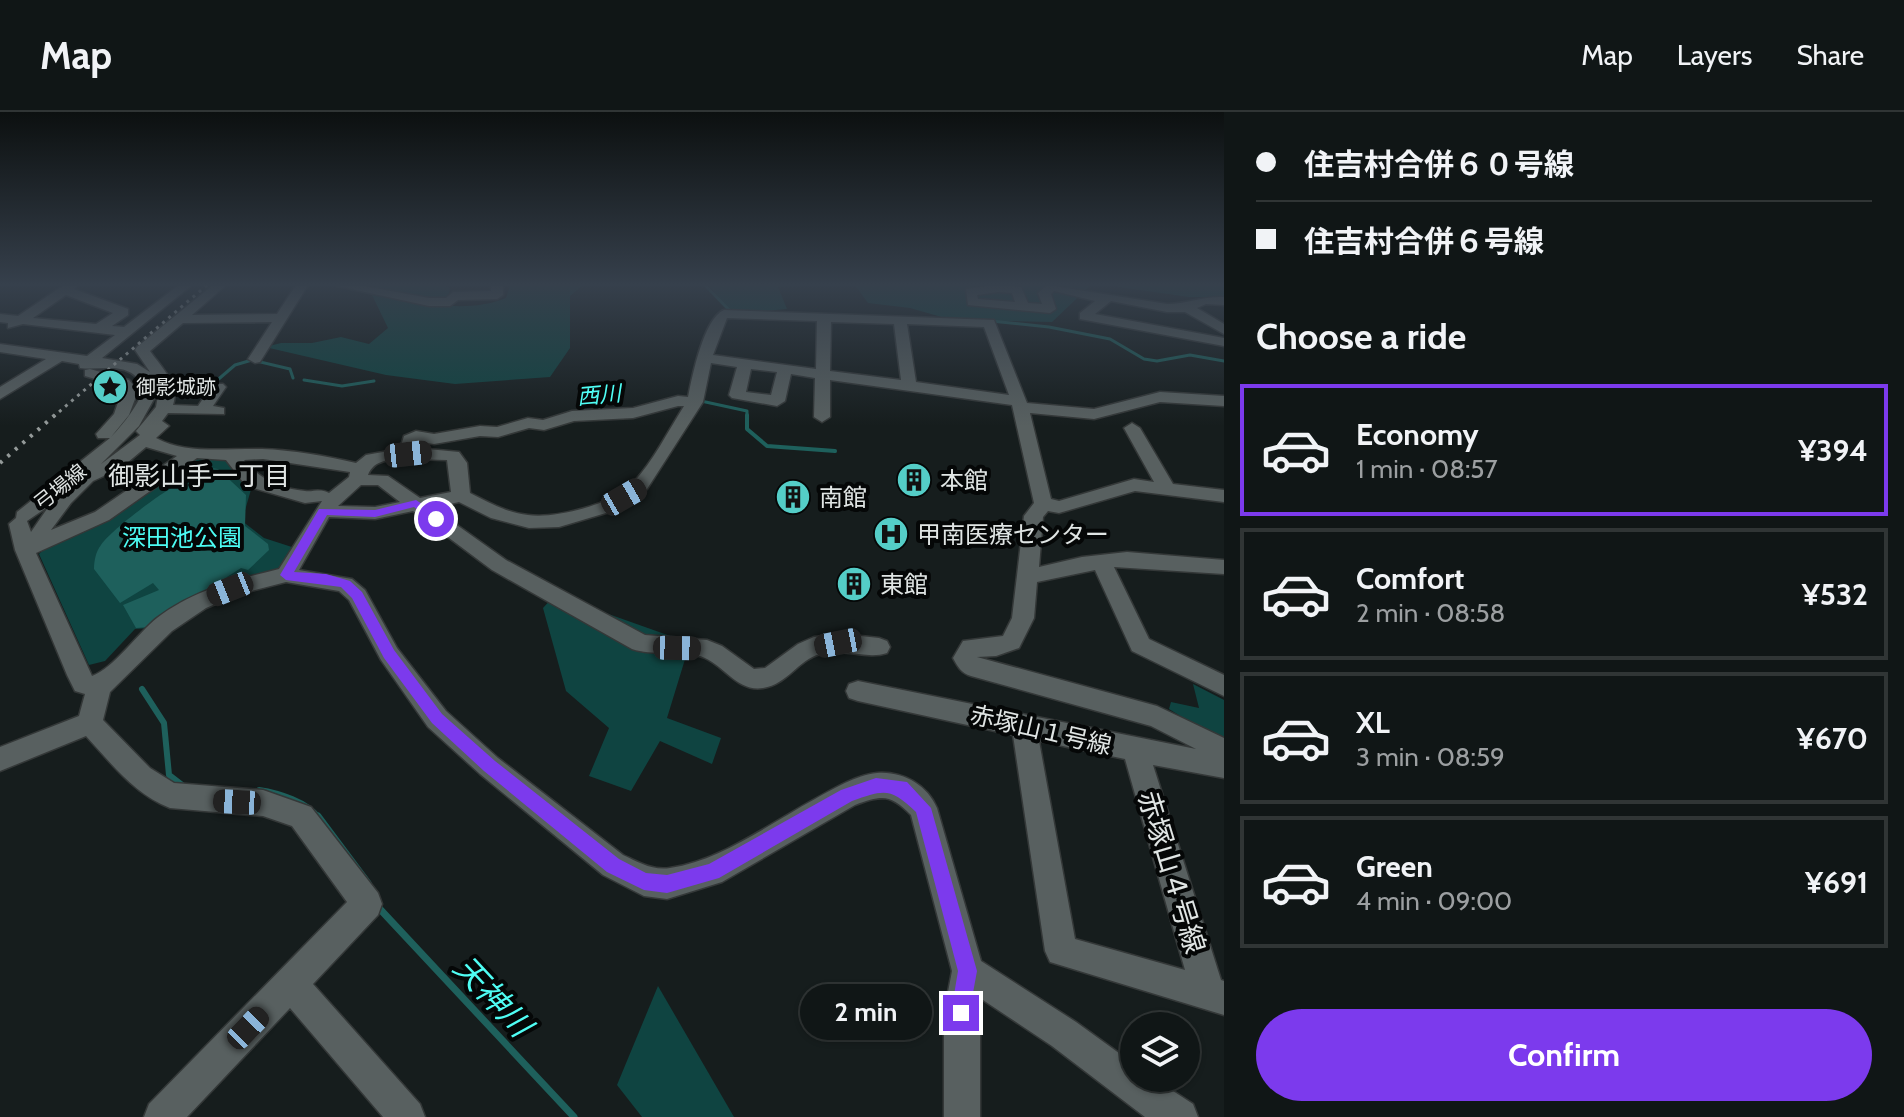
<!DOCTYPE html>
<meta charset="utf-8">
<style>
body{margin:0;font-family:Cabin,"Noto Sans JP",sans-serif;background:#191f1f;color:#f1f3f6;height:100vh;display:flex;flex-direction:column;font-size:30px;white-space:nowrap}
*{box-sizing:border-box;margin:0}
p{font-size:26px;color:#9c9fa1}
.icon{flex:none;width:44px;height:44px;fill:none;stroke:currentColor;stroke-width:2;stroke-linecap:round;stroke-linejoin:round}
.map{position:relative;flex:1;overflow:hidden}
.drawer{display:flex;flex-direction:column;background:#101616;width:680px}
.drawer>*{flex:none}
.guide{display:grid;align-content:center;height:176px;padding:0 32px;background:#101616}
.fabs{position:absolute;left:1120px;top:900px;display:grid;gap:16px}
.fabs a{display:grid;place-items:center;width:80px;height:80px;border-radius:50%;background:#101616;box-shadow:0 2px 6px #0004,0 0 0 2px #303535;font-size:40px}
.end{position:absolute;width:36px;height:36px;margin:-18px;border:10px solid #7c3aed;background:#fff;box-shadow:0 0 0 4px #fff}
.from{border-radius:50%}
.bubble{position:absolute;height:56px;border-radius:28px;background:#101616;box-shadow:0 2px 6px #0004,0 0 0 2px #303535;font-size:26px;font-weight:700;line-height:56px;text-align:center}
.car{position:absolute;width:24px;height:48px;margin:-24px -12px;border-radius:10px;box-shadow:0 0 6px 2px #0007;background:linear-gradient(#222 24%,#8ab4d8 0 40%,#222 0 76%,#8ab4d8 0 86%,#222 0)}
.guide b{display:flex;align-items:center;gap:28px;height:76px;font-size:30px}
.guide b+b{border-top:2px solid #303535}
.guide i{width:20px;height:20px;background:#f1f3f6}
ul{padding:0;list-style:none}
li{display:flex;align-items:center;gap:24px;height:132px;margin:0 16px 12px;padding:0 16px;border:4px solid #303535;border-radius:0px}
li div{flex:1}
li b{display:block;font-size:30px}
li em{font-style:normal;font-weight:700}
li.selected{border-color:#7c3aed}
li>.icon{width:72px;height:72px;stroke-width:1.5}
h2{padding:0 32px;font-size:36px;line-height:96px}
.action{display:flex;gap:16px;margin-top:auto;padding:16px 32px}
.action a{flex:1;height:92px;border-radius:48px;background:#7c3aed;color:#fff;font-size:32px;font-weight:700;line-height:92px;text-align:center}
header{display:flex;align-items:center;gap:48px;box-sizing:border-box;height:112px;padding:0 40px;background:#101616;border-bottom:2px solid #303535}
header strong{font-size:38px}
nav{display:flex;gap:44px;margin-inline-start:auto;font-size:28px}
main{display:flex;flex:1;min-height:0}
.map>svg:first-child{display:block}
.green{fill:#0f4441}
.water{fill:#1e605c}
.lines{fill:none;stroke-linecap:round;stroke-linejoin:round}
.stream-far3{stroke:#1e605c;stroke-width:3}
.stream-far2{stroke:#1e605c;stroke-width:4}
.stream-far1{stroke:#1e605c;stroke-width:6}
.stream{stroke:#1e605c;stroke-width:7}
.minor-casing{stroke:#343838;stroke-width:3}
.minor{fill:#586060;fill-rule:evenodd}
.rail-far1{stroke:#949a99;stroke-width:3;stroke-dasharray:3 5;stroke-linecap:butt}
.rail{stroke:#949a99;stroke-width:4;stroke-dasharray:3 7;stroke-linecap:butt}
.route{fill:#7c3aed}
.labels{text-anchor:middle;dominant-baseline:central;stroke-width:8;stroke-linejoin:round;paint-order:stroke}
.far-poi-label{font-size:20px;fill:#e0e5e4;stroke:#050707;text-anchor:start}
.far-street-label{font-size:20px;fill:#e0e5e4;stroke:#050707}
.far-water-label{font-size:22px;font-style:italic;fill:#4ffdf4;stroke:#050707}
.poi-label{font-size:24px;fill:#e0e5e4;stroke:#050707;text-anchor:start}
.park-label{font-size:24px;fill:#4cfbf3;stroke:#050707}
.street-label{font-size:24px;fill:#e0e5e4;stroke:#050707}
.neighbourhood-label{font-size:26px;fill:#e0e5e4;stroke:#050707}
.near-street-label{font-size:28px;fill:#e0e5e4;stroke:#050707}
.near-water-label{font-size:32px;font-style:italic;fill:#4ffdf4;stroke:#050707}
</style>
<header>
<strong>Map</strong>
<nav><a>Map</a><a>Layers</a><a>Share</a></nav>
</header>
<main>
<div class="map">
<svg width="1224" height="1005" viewBox="0 0 1224 1005">
<rect width="100%" height="100%" fill="#161d1d"/>
<g class="green">
<polygon points="345,173 444,173 450,176 447,189"/>
<path d="M510 173H583L570 184V236L550 265 455 272 386 263 265 235 281 231H312L341 225 369 232 388 216 372 183C414 189 465 203 506 186Z"/>
<polygon points="709,173 829,173 778,175 787,197 755,200 727,198"/>
<polygon points="855,173 1091,173 1052,210 952,208 910,196 868,191"/>
<polygon points="1105,173 1224,173 1224,185 1189,185"/>
<polygon points="197,344 228,347 252,374 242,409 264,426 295,436 280,456 236,467 200,482 150,516 135,517 105,549 89,553 39,442 55,427"/>
<polygon points="555,483 690,531 667,606 721,626 712,652 660,629 631,679 589,664 609,616 566,579 543,496"/>
<polygon points="1193,572 1224,588 1224,631 1169,597 1171,590 1199,596"/>
<polygon points="658,874 734,1005 642,1005 617,973"/>
</g>
<path class="water" d="M210 356 218 357 246 383 245 414 268 432 269 438 248 458 241 456 149 515 136 516 123 493 159 478 153 471 120 491 94 457C94 449 96 439 101 433 115 413 187 361 210 356Z"/>
<g class="lines">
<g class="stream-far3">
<polyline points="705,173 730,199 735,199"/>
<polyline points="981,208 1049,215 1110,227 1144,247 1157,249 1190,243 1224,249"/>
<polyline points="304,268 342,274 374,269"/>
<polyline points="175,277 214,271 235,253 252,248 290,257 293,266"/>
<polyline points="701,289 747,299 747,305"/>
</g>
<polyline class="stream-far2" points="747,303 747,317 767,334 835,339"/>
<g class="stream-far1">
<polyline points="142,577 164,611 169,663 182,673"/>
<path d="M259 678C279 681 307 690 319 706"/>
</g>
<g class="stream">
<polyline points="318,704 368,771"/>
<polyline points="378,795 574,1005"/>
</g>
<g class="minor-casing">
<g id="minor">
<path d="M64 173H78L74 177 128 197V203L112 214 124 215 179 173H192L102 246 137 252 150 260 135 238 137 235 213 173H226L192 203 277 202 296 173H308L260 250 255 251 248 247 272 210 183 211 150 239C161 255 180 272 173 293L198 294 213 272H223L226 275 213 294 224 296V302L168 301 162 309 169 314 156 326C187 343 228 336 262 337 292 338 326 344 356 351L366 343 400 337 404 324 416 319 434 322 480 314 497 315 528 306 543 308 572 299 633 296 678 284 688 285C692 264 704 206 724 198L994 208 1027 291 1094 297 1160 280 1224 284V294L1160 290 1094 307 1030 301 1051 387 1059 389 1134 367 1154 370 1124 316 1132 311 1140 316 1173 372 1224 378V390L1135 379 1059 401 1048 399 1043 405 1039 455 1082 445 1127 440 1224 448V462L1114 455 1149 527 1224 563V584L1132 539 1095 458 1037 470 1034 506 1019 536 996 544 977 545 1157 594 1224 626V666L1153 653 1221 868 1224 869V903L1050 850 1045 839 1013 623 858 589 849 586 846 579 849 572 858 569 1196 637 1151 614 971 564C961 561 958 555 953 546L963 529 1003 524 1012 506 1024 404 1034 391 1012 293 830 268V305L822 310 814 305 815 266 791 262 785 289 777 294 732 286 729 283 737 255 711 251 703 290 647 377 616 398 559 415 529 416 491 406 459 390 433 396 506 448 645 523 707 528 722 534 754 557 765 556 798 532 814 525 842 522 879 526 887 529 890 535 887 541C866 548 842 535 820 542 798 548 788 572 763 576 738 580 725 555 705 546 684 536 655 545 632 537L492 458 413 399 375 407 329 405 299 458 352 467 365 478 397 536 446 599 498 646 623 743C638 750 653 759 670 756 722 748 769 712 815 687 833 677 856 663 877 661 903 659 927 673 937 696L981 849 1076 910 1134 952V966H1153L1193 992 1198 1005H1145L1052 934 980 886V1005H944V901L952 859 911 703C890 682 883 683 855 693L722 770 667 787 644 784 603 763 480 662 428 615 381 548 349 488 339 479 286 470 236 483 206 496 172 519 110 580 103 608 150 656 174 671 263 678 311 695 378 781 382 792 378 803 313 872 420 992 425 1005H383L290 896 187 1005H144L149 992 347 790 292 714 263 704 170 696C134 682 111 651 86 624L0 659V635L79 604 85 582 75 579 67 563 15 438 9 412 16 406 17 400 110 326H98L96 322 114 302 122 279 119 274 85 264V258L90 257 129 268 138 279 129 303 111 325C125 310 136 296 144 277 132 247 102 259 80 256L79 252 62 249 0 287V275L46 247 0 240V232L87 244 115 223 23 212 8 216V211L0 210V202L18 204ZM66 183 113 201 96 212 33 206ZM727 206 817 209 816 257 713 243ZM831 210 894 212 901 268 830 259ZM907 212 984 215 1009 283 916 270ZM751 257 777 260 771 283 746 280ZM159 278 156 295 136 319 140 323 101 352 139 314ZM678 294H684C668 319 653 350 632 372 613 392 555 407 528 403 507 401 488 390 470 381L467 351 459 340 417 336 419 330 434 332 480 324 498 325 529 316 544 318 574 309 633 306ZM146 335 177 344 95 400 51 418 71 391 93 369 121 356ZM197 346 226 348 246 374 305 391 322 389 279 457C235 468 194 478 157 506 138 521 113 557 92 564L36 441 109 408ZM263 347 350 360 349 365 329 381C320 376 314 380 305 379 280 377 259 367 244 348ZM410 347 447 348 451 380 420 386 388 364 368 363C374 346 395 347 410 347ZM361 373H378L400 390 375 395 338 394ZM49 394 31 420 27 409ZM1039 629 1125 647 1185 858 1075 827Z"/>
<polygon points="333,173 358,173 429,186 446,186 453,180 491,179 491,173 503,173 503,183 497,187 458,188 450,194 429,194"/>
<path d="M994 173 1021 175 1028 191 1042 192 1038 181 1047 173 1167 192C1187 192 1203 184 1224 185V193L1206 192 1197 196 1224 212V222L1185 200H1167L1111 189 1095 202 1224 226V234L1080 207V201L1095 189 1054 179 1051 182 1056 197 1050 201 968 193 966 177ZM998 180 1012 181 1015 190 978 187 977 183Z"/>
</g>
</g>
<use href="#minor" class="minor"/>
<polyline class="rail-far1" points="53,305 207,173"/>
<polyline class="rail" points="0,351 55,303"/>
</g>
<linearGradient id="sky" x2="0" y2="1"><stop stop-color="#0c1010"/><stop offset="0.55" stop-color="#36404c"/><stop offset="1" stop-color="#36404c" stop-opacity="0"/></linearGradient>
<rect width="1224" height="314" fill="url(#sky)"/>
<path class="route" d="M416 388 440 404V409H432L414 395 375 405 327 403 294 460 326 462 350 469 362 480 394 538 442 602 495 649 619 747 646 761 667 763 709 752 841 678 876 666 907 670 931 696 977 859 968 908 961 911 954 908 951 901 958 859 916 700C891 676 885 677 852 689L719 766 667 781 644 778 607 760 484 659 432 611 384 546 352 486 341 475 286 468 280 463 319 397 375 398Z"/>
<defs>
<g id="sight-disc" transform="scale(1.8)"><circle r="9.5" fill="#54cdc7" stroke="#050707"/><path d="M0-6L1.8-2.2L6-1.7L2.9 1.2L3.7 5.4L0 3.3L-3.7 5.4L-2.9 1.2L-6-1.7L-1.8-2.2Z" fill="#111"/></g>
<g id="building-disc" transform="scale(1.8)"><circle r="9.5" fill="#54cdc7" stroke="#050707"/><path d="M-4-6H4V6H1V3H-1V6H-4ZM-2.5-4.3h1.7v1.8h-1.7ZM.8-4.3h1.7v1.8H.8ZM-2.5-1h1.7V.8h-1.7ZM.8-1h1.7V.8H.8Z" fill="#111"/></g>
<g id="hospital-disc" transform="scale(1.8)"><circle r="9.5" fill="#54cdc7" stroke="#050707"/><path d="M-5-5h3v3.5h4V-5h3V5h-3V1.5h-4V5h-3Z" fill="#111"/></g>
</defs>
<g fill-rule="evenodd">
<use href="#sight-disc" x="110" y="275"/>
<use href="#building-disc" x="914" y="368"/>
<use href="#building-disc" x="793" y="385"/>
<use href="#hospital-disc" x="891" y="422"/>
<use href="#building-disc" x="854" y="472"/>
</g>
<g class="labels">
<g class="far-poi-label">
<text x="136" y="275">御影城跡</text>
</g>
<g class="far-street-label">
<text transform="translate(60 375) rotate(-39)">弓場線</text>
</g>
<g class="far-water-label">
<text transform="translate(599 283) rotate(-5)">西川</text>
</g>
<g class="poi-label">
<text x="940" y="368">本館</text>
<text x="819" y="385">南館</text>
<text x="917" y="422">甲南医療センター</text>
<text x="880" y="472">東館</text>
</g>
<g class="park-label">
<text x="182" y="425">深田池公園</text>
</g>
<g class="street-label">
<text transform="translate(1041 618) rotate(13)">赤塚山１号線</text>
</g>
<g class="neighbourhood-label">
<text x="199" y="364">御影山手一丁目</text>
</g>
<g class="near-street-label">
<text transform="translate(1172 760) rotate(73)">赤塚山４号線</text>
</g>
<g class="near-water-label">
<text transform="translate(493 884) rotate(47)">天神川</text>
</g>
</g>
</svg>
<div class="fabs">
<a><svg class="icon" aria-label="layers" viewBox="0 0 24 24"><path d="M12 4l9 5-9 5-9-5zM3 14l9 5 9-5"/></svg></a>
</div>
<i class="end from" style="left:436px;top:407px"></i>
<i class="end" style="left:961px;top:901px"></i>
<div class="bubble" style="left:800px;top:872px;width:132px">2 min</div>
<i class="car" style="left:408px;top:342px;rotate:84deg"></i>
<i class="car" style="left:624px;top:385px;rotate:60deg"></i>
<i class="car" style="left:230px;top:477px;rotate:248deg"></i>
<i class="car" style="left:838px;top:531px;rotate:259deg"></i>
<i class="car" style="left:677px;top:536px;rotate:91deg"></i>
<i class="car" style="left:237px;top:690px;rotate:273deg"></i>
<i class="car" style="left:248px;top:916px;rotate:44deg"></i>
</div>
<section class="drawer">
<div class="guide">
<b><i class="from"></i>住吉村合併６０号線</b>
<b><i></i>住吉村合併６号線</b>
</div>
<h2>Choose a ride</h2>
<ul>
<li class="selected"><svg class="icon" aria-label="car" viewBox="0 0 24 24"><path d="M5 17H2v-5l4-1 3-4h7l3 4 3 1v5h-3M9 17h6M6 11h13"/><circle cx="7" cy="17" r="2"/><circle cx="17" cy="17" r="2"/></svg><div><b>Economy</b><p>1 min · 08:57</p></div><em>¥394</em></li>
<li><svg class="icon" aria-label="car" viewBox="0 0 24 24"><path d="M5 17H2v-5l4-1 3-4h7l3 4 3 1v5h-3M9 17h6M6 11h13"/><circle cx="7" cy="17" r="2"/><circle cx="17" cy="17" r="2"/></svg><div><b>Comfort</b><p>2 min · 08:58</p></div><em>¥532</em></li>
<li><svg class="icon" aria-label="car" viewBox="0 0 24 24"><path d="M5 17H2v-5l4-1 3-4h7l3 4 3 1v5h-3M9 17h6M6 11h13"/><circle cx="7" cy="17" r="2"/><circle cx="17" cy="17" r="2"/></svg><div><b>XL</b><p>3 min · 08:59</p></div><em>¥670</em></li>
<li><svg class="icon" aria-label="car" viewBox="0 0 24 24"><path d="M5 17H2v-5l4-1 3-4h7l3 4 3 1v5h-3M9 17h6M6 11h13"/><circle cx="7" cy="17" r="2"/><circle cx="17" cy="17" r="2"/></svg><div><b>Green</b><p>4 min · 09:00</p></div><em>¥691</em></li>
</ul>
<div class="action"><a>Confirm</a></div>
</section>
</main>
